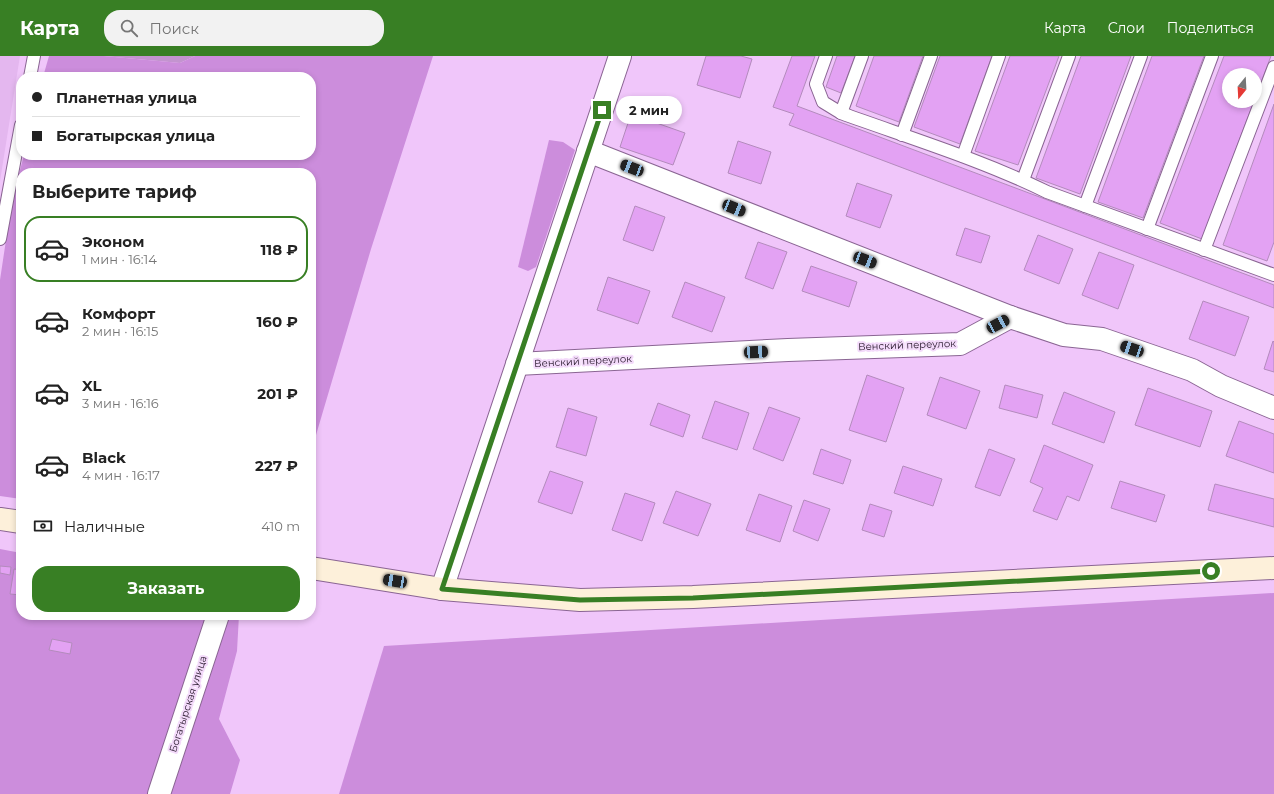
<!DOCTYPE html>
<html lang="ru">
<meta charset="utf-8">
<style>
body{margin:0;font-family:Montserrat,sans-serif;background:#f2f2f2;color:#222;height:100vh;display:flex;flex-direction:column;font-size:15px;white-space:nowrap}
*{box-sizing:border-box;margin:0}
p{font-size:13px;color:#767676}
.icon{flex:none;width:22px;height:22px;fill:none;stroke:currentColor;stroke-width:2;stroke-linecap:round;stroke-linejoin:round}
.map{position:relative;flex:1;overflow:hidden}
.details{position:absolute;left:16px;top:112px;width:300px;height:452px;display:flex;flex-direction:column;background:#fff;border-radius:16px;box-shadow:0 2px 6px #0003}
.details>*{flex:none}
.banner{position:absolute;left:16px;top:16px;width:300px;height:88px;border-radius:16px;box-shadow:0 2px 6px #0003;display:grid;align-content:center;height:88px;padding:0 16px;background:#fff}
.needle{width:26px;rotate:198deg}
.fabs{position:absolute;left:1222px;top:12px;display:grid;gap:8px}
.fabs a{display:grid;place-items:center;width:40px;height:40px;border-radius:50%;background:#fff;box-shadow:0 2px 6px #0003;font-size:20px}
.end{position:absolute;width:18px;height:18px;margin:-9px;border:5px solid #387f24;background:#fff;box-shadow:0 0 0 2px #fff}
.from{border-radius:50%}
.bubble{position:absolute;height:28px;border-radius:14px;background:#fff;box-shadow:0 2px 6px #0003;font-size:13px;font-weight:700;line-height:28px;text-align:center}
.car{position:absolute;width:12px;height:24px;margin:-12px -6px;border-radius:5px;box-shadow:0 0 3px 1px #0007;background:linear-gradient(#222 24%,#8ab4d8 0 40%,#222 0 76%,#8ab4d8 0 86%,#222 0)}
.banner b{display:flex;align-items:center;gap:14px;height:38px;font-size:15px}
.banner b+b{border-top:1px solid #e0e0e0}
.banner i{width:10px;height:10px;background:#222}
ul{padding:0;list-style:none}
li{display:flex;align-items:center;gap:12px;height:66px;margin:0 8px 6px;padding:0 8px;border:2px solid transparent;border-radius:16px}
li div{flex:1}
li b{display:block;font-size:15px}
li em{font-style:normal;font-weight:700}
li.on{border-color:#387f24}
li>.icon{width:36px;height:36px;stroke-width:1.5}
h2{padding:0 16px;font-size:18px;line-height:48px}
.pay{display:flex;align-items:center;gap:10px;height:44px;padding:0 16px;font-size:15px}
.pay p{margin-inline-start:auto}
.cta{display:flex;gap:8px;margin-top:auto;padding:8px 16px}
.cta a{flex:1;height:46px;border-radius:16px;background:#387f24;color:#fff;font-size:16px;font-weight:700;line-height:46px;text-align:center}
header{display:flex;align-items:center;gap:24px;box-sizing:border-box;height:56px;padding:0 20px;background:#387f24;color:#fff}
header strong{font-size:19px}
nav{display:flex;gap:22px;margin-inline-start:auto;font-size:14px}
.search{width:280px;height:36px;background:#f2f2f2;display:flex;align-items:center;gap:10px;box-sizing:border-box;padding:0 14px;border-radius:16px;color:#767676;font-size:15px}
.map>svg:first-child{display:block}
.built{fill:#e4b7ef}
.green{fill:#c394cf}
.forest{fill:#cc8ddc}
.building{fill:#e3a2f3;stroke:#b38bbc}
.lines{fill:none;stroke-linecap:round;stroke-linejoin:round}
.service-casing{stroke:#8a6593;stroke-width:14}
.minor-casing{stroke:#8a6593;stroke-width:24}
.secondary-casing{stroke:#8a6593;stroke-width:24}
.service{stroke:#fff;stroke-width:12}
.minor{stroke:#fff;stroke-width:22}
.secondary{stroke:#fdf0da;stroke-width:22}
.route{stroke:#387f24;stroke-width:5}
.labels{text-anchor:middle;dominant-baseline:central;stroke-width:4;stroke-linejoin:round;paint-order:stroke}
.street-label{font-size:10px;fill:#231427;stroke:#f3dafa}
</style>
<header>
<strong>Карта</strong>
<div class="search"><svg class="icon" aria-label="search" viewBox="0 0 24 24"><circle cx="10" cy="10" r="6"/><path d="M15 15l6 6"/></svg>Поиск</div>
<nav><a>Карта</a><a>Слои</a><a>Поделиться</a></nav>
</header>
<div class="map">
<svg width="1274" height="738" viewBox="0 0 1274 738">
<rect width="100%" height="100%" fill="#f0c6fa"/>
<polygon class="built" points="0,0 20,0 0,125"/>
<polygon class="green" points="104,0 195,0 180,7"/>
<g class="forest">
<polygon points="49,0 104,0 180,7 195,0 433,0 371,193 311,396 311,117 21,117 21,443 0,440 0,224 12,144 24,99 311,99 311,21 43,21"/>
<polygon points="549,84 563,86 575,94 536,211 528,215 518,211"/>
<polygon points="0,493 21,497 21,559 239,559 237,595 219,663 240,704 230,738 0,738"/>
<polygon points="1274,537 1274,738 339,738 384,590"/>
</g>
<g class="building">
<polygon points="706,0 741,0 752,3 740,42 697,29"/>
<polygon points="792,0 815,0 797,50 1274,229 1274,252 789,69 794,58 773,51"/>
<polygon points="837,0 855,0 841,37 826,31"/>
<polygon points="874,0 923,0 899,66 856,50"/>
<polygon points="940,0 992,0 960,88 914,71"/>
<polygon points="1010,0 1059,0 1018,109 975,95"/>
<polygon points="1081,0 1131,0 1080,138 1036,122"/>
<polygon points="1152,0 1204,0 1143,162 1098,146"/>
<polygon points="1224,0 1271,0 1255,42 1255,19 1229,19 1229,45 1254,45 1202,183 1160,167"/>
<polygon points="1274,48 1274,186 1267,205 1223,189"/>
<polygon points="631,58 685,77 673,109 620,91"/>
<polygon points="738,85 771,96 761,128 728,117"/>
<polygon points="857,127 892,139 880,172 846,160"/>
<polygon points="635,150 665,161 653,195 623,184"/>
<polygon points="965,172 990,180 981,207 956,199"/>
<polygon points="1038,179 1073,193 1059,228 1024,214"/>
<polygon points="758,186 787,196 773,233 745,222"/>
<polygon points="1099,196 1134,209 1118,253 1082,239"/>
<polygon points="811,210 857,226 849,251 802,235"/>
<polygon points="608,221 650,235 638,268 597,254"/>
<polygon points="685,226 725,241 712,276 672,261"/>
<polygon points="1203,245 1249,261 1235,300 1189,283"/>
<polygon points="1273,285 1274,286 1274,316 1264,313"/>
<polygon points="867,319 904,332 886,386 849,374"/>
<polygon points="940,321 980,335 966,373 927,359"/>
<polygon points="1005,329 1043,339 1037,362 999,352"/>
<polygon points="1148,332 1212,355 1200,391 1135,369"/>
<polygon points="1064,336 1115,356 1104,387 1052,368"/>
<polygon points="715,345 749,357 737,394 702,382"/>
<polygon points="658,347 690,359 683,381 650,369"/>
<polygon points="769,351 800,362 783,405 753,393"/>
<polygon points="568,352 597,361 586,400 556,391"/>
<polygon points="1239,365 1274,378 1274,417 1226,400"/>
<polygon points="1044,389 1093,409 1079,445 1067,440 1057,464 1033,455 1043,432 1030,426"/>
<polygon points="821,393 851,404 843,428 813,418"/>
<polygon points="989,393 1015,403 1000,440 975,431"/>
<polygon points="903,410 942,423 933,450 894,437"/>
<polygon points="550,415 583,426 572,458 538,446"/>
<polygon points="1120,425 1165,439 1156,466 1111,452"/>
<polygon points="1215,428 1274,443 1274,471 1208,454"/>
<polygon points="676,435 711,448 698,480 663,467"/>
<polygon points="625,437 655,447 642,485 612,474"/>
<polygon points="759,438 792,450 780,486 746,474"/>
<polygon points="804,444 830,453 818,485 793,475"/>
<polygon points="870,448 892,455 884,481 862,474"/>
<polygon points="0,510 11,511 10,519 0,517"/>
<polygon points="14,513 21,514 21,539 10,538"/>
<polygon points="52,583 72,587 70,598 49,594"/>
</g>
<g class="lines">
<g class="service-casing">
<g id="service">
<path d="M826 0 816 28 823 46 841 57C910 82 982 104 1047 136L1274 219"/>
<polyline points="30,21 34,0"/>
<polyline points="841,57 862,0"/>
<polyline points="902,79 931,0"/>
<polyline points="963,100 999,0"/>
<polyline points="1023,124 1069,0"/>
<polyline points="1085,150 1141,0"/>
<polyline points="1147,173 1212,0"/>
<polyline points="0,183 21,69"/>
<polyline points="1204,194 1274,11"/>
</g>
</g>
<g class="minor-casing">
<g id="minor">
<polyline points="588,95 1010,261"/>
<polyline points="517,308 788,294 960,288 1010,261 1064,279 1102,283 1192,314 1221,330 1274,352"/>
<polyline points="442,533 620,0"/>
<polyline points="159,738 218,559"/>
</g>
</g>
<g class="secondary-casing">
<g id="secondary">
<polyline points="0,463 21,466"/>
<polyline points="311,512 442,533 580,544 693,541 1274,512"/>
</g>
</g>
<use href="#service" class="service"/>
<use href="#minor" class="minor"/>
<use href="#secondary" class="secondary"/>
</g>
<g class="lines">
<polyline class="route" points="602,54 442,533 580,544 693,542 1211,515"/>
</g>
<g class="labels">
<g class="street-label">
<text transform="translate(907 289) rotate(-2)">Венский переулок</text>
<text transform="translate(583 305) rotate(-3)">Венский переулок</text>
<text transform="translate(188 648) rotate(-72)">Богатырская улица</text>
</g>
</g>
</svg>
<div class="fabs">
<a><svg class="needle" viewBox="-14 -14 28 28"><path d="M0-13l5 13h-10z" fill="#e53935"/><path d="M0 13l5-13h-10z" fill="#767676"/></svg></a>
</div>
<i class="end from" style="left:1211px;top:515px"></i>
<i class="end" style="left:602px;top:54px"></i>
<div class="bubble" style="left:616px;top:40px;width:66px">2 мин</div>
<i class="car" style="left:632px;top:112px;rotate:291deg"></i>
<i class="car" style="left:734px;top:152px;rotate:112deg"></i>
<i class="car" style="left:865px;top:204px;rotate:111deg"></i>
<i class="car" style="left:998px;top:268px;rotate:62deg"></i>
<i class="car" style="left:1132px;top:293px;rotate:289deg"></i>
<i class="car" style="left:756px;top:296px;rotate:87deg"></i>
<i class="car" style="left:395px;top:525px;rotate:279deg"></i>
<div class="banner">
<b><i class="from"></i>Планетная улица</b>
<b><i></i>Богатырская улица</b>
</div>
<section class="details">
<h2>Выберите тариф</h2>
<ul>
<li class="on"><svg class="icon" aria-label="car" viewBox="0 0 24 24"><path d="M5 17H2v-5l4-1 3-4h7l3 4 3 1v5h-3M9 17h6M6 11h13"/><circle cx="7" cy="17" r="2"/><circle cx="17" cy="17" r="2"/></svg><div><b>Эконом</b><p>1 мин · 16:14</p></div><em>118 ₽</em></li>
<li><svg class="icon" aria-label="car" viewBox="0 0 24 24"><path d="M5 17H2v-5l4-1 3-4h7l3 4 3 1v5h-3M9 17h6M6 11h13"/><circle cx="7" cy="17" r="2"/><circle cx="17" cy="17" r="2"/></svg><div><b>Комфорт</b><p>2 мин · 16:15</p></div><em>160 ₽</em></li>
<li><svg class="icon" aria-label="car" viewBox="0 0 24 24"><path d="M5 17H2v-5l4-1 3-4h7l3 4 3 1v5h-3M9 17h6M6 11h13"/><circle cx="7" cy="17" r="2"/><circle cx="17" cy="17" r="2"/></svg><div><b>XL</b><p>3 мин · 16:16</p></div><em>201 ₽</em></li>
<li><svg class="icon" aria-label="car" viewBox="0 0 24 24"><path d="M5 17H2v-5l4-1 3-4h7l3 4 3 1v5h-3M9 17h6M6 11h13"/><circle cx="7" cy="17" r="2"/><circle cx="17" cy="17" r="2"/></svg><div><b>Black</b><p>4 мин · 16:17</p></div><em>227 ₽</em></li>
</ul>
<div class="pay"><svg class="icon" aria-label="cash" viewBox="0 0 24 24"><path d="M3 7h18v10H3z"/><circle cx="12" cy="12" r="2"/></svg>Наличные<p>410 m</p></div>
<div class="cta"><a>Заказать</a></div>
</section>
</div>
